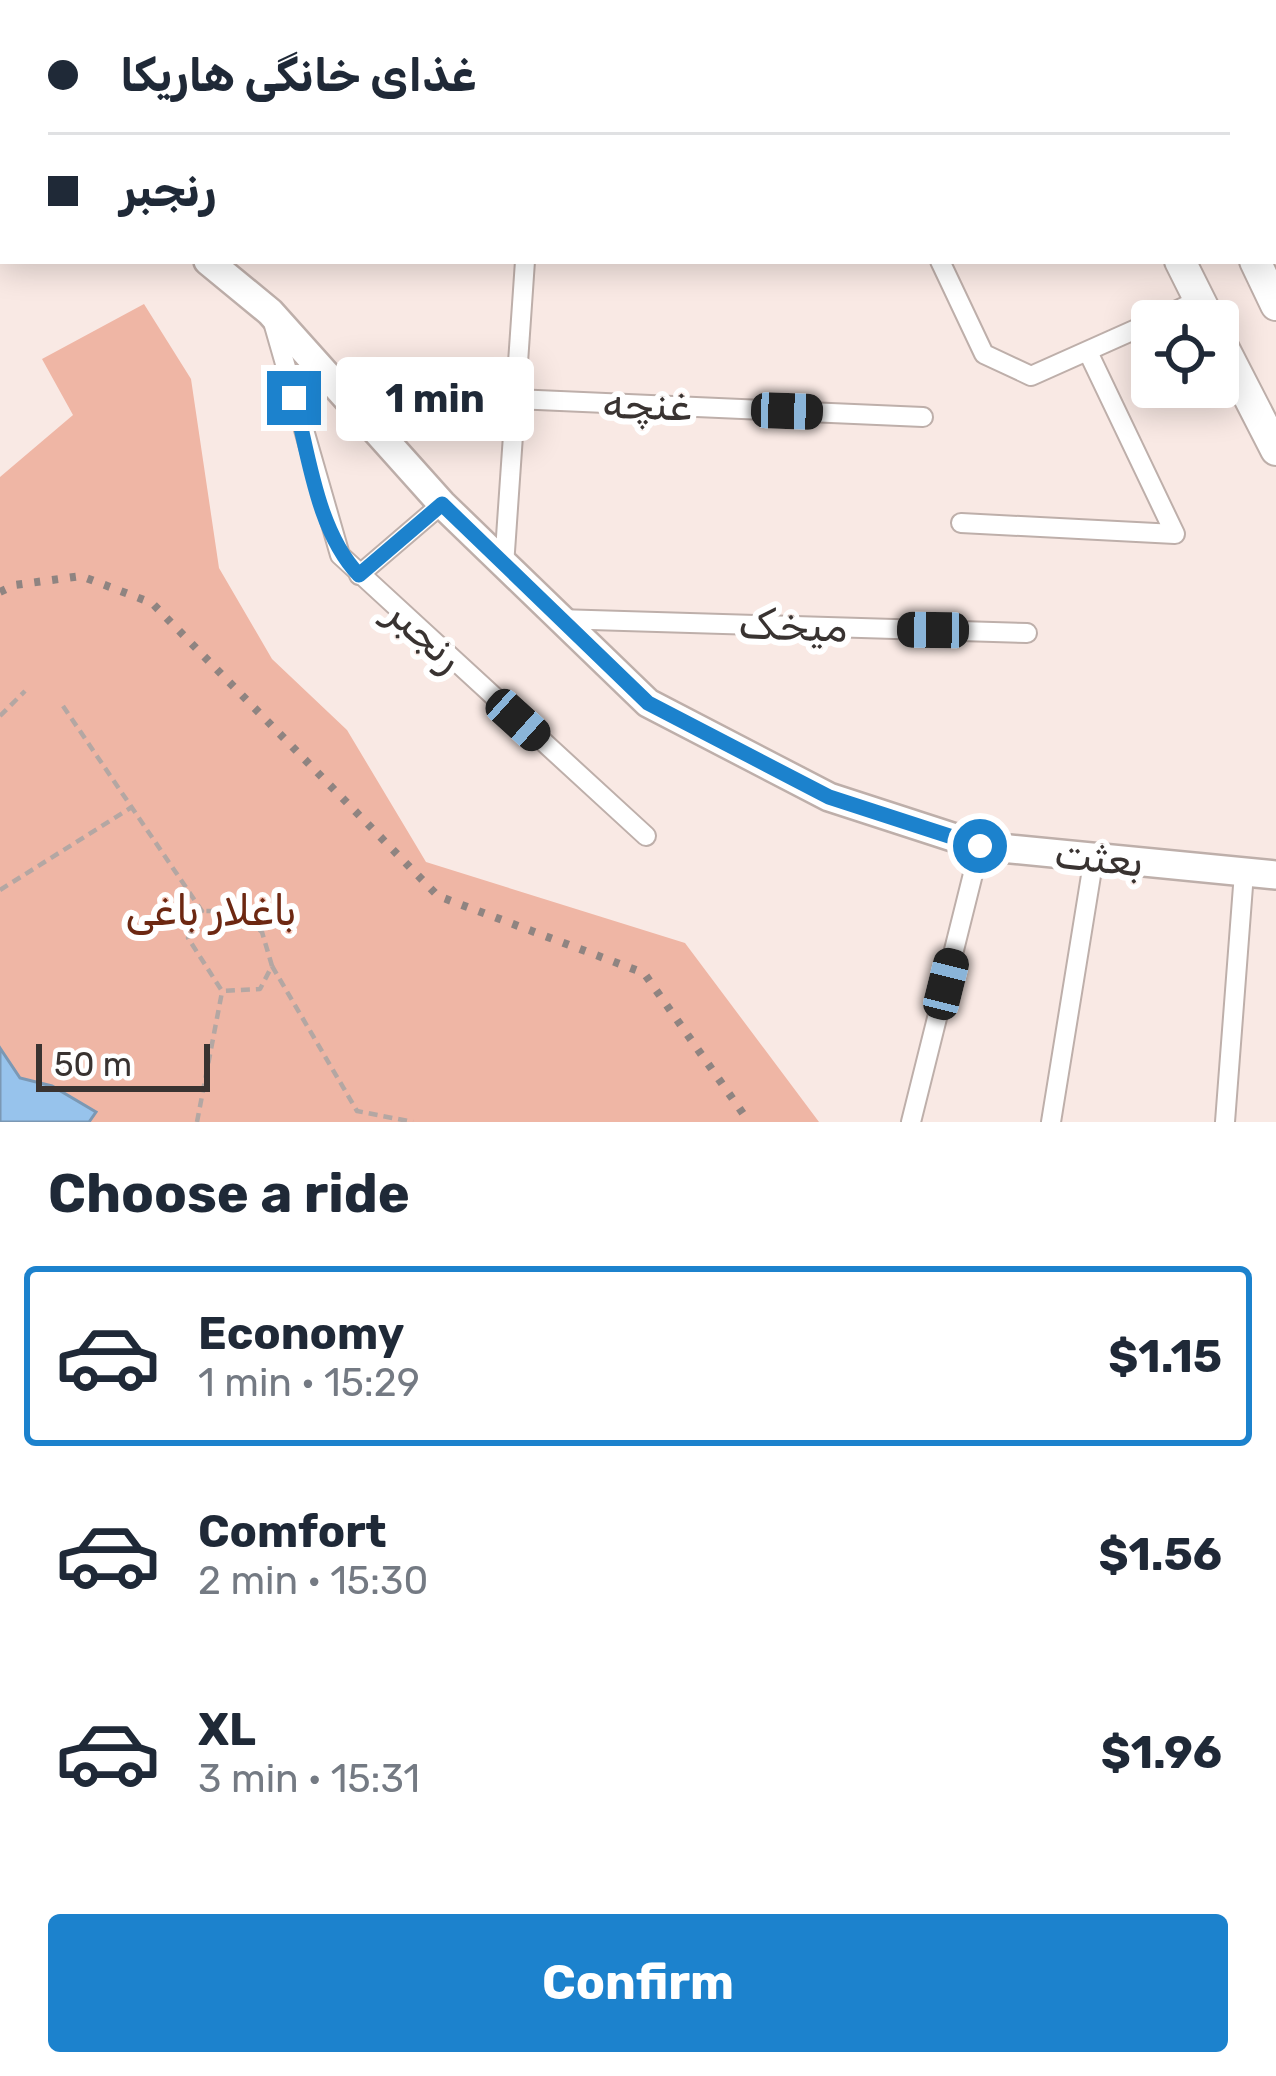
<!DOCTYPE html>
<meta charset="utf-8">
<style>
body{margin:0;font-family:Rubik,Cairo,sans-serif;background:#f2f2f3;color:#1f2937;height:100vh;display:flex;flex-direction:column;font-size:45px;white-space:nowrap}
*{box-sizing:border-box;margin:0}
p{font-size:39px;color:#747a83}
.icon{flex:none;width:66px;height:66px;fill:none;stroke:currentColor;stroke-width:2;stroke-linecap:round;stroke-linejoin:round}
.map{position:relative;height:1122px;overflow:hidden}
.panel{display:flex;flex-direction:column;background:#fff;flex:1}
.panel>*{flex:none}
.top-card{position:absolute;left:0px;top:0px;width:1278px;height:264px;box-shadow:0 6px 30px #0003;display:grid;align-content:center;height:264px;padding:0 48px;background:#fff}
.controls{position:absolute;left:1131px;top:300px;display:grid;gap:24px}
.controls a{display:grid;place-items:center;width:108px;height:108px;border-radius:12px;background:#fff;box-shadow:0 6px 30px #0003;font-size:60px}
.scale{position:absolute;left:36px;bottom:30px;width:174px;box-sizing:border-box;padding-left:12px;border:6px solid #393331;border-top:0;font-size:33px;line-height:42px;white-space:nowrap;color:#393331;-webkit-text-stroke:9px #fff;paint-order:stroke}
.end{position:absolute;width:54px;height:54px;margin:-27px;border:15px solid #1c82cd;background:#fff;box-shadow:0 0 0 6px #fff}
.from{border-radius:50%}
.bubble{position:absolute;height:84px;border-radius:12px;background:#fff;box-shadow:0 6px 30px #0003;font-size:39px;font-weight:700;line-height:84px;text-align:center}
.car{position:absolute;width:36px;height:72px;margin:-36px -18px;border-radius:15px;box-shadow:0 0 9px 3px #0007;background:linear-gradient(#222 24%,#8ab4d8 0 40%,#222 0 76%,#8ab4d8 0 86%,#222 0)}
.top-card b{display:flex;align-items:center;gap:42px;height:114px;font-size:45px}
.top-card b+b{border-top:3px solid #e0e1e3}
.top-card i{width:30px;height:30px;background:#1f2937}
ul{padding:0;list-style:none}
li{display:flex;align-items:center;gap:36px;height:180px;margin:0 24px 18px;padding:0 24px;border:6px solid transparent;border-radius:12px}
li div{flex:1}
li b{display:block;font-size:45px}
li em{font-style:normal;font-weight:700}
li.active{border-color:#1c82cd}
li>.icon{width:108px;height:108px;stroke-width:1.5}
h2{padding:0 48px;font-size:54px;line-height:144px}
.action{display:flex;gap:24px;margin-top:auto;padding:24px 48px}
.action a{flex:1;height:138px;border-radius:12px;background:#1c82cd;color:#fff;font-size:48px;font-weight:700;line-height:138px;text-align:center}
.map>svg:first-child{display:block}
.green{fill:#efb6a5}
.water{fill:#97c3ec;stroke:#7b98b4;stroke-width:3}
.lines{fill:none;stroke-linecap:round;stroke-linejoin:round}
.minor-casing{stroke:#beafaa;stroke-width:22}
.secondary-casing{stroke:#beafaa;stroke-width:32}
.trunk-casing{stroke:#beafaa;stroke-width:34}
.path{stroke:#b4a7a3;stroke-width:4.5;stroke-dasharray:9 6;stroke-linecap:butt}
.minor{stroke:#fff;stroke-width:18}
.secondary{stroke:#fff;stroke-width:27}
.trunk{stroke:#fff;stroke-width:30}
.rail{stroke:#8f8481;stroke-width:8;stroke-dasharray:6 12;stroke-linecap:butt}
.route{stroke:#1c82cd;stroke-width:15}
.labels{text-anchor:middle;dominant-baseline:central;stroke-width:12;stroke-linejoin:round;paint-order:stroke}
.street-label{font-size:42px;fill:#393331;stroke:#fff}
.park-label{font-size:42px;fill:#6d2812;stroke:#fff}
</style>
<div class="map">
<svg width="1276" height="1122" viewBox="0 0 1276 1122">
<rect width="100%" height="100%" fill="#f9e9e4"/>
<polygon class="green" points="144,304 191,379 219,568 272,659 347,730 426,862 685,943 819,1122 0,1122 0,477 73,415 42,359"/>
<polygon class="water" points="0,1048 20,1078 52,1086 96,1112 89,1122 0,1122"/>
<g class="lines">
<g class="minor-casing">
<g id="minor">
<polyline points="268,0 277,3"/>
<polyline points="200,3 201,0"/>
<polyline points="543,3 543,0"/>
<polyline points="831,3 831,0"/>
<polyline points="940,261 984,354 1031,376 1152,322"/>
<polyline points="1154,321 1199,300"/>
<polyline points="273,322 340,555 646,836"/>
<polyline points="515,399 923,417"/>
<polyline points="961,523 1175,534 1088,352"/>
<polyline points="504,566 525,261"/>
<polyline points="359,575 442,504"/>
<polyline points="558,619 1027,633"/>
<polyline points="911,1122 980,846"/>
<polyline points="1051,1122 1094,857"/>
<polyline points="1225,1122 1244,873"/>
</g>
</g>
<g class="secondary-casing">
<g id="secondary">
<polyline points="0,131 3,132"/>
<polyline points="208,261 270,312 442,504 648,703 829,797 980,846 1276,875"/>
</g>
</g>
<g class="trunk-casing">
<g id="trunk">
<polyline points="1026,0 1027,3"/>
<polyline points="1065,0 1066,3"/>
<polyline points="1107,0 1109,3"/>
<polyline points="1146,0 1146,3"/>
<polyline points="1180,261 1210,321"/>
<polyline points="1255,261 1276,305"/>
<polyline points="1218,337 1276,450"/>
</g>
</g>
<g class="path">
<polyline points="63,706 202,911 188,938 222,991 260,989 272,966 262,932 238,911 202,911"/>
<polyline points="0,716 25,691"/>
<polyline points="0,890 132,807"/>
<polyline points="272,966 357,1111 413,1122"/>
<polyline points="197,1122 222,992"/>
</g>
<use href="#minor" class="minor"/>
<use href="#secondary" class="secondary"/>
<use href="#trunk" class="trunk"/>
<polyline class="rail" points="0,592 15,585 81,576 152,603 438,896 644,973 749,1122"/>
</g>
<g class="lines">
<path class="route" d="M294 398C309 456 317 531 359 575L442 504 648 703 829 797 980 846"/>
</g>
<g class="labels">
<g class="street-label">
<text transform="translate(647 405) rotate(2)">غنچه</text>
<text transform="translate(793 626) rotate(2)">میخک</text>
<text transform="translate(425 635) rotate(42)">رنجبر</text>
<text transform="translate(1099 858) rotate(6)">بعثت</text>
</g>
<g class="park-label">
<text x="211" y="911">باغلار باغی</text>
</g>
</g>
</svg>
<div class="controls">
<a><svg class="icon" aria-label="locate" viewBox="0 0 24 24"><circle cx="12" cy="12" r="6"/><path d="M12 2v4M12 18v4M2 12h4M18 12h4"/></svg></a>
</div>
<div class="scale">50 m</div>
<i class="end from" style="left:980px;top:846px"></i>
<i class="end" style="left:294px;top:398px"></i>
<div class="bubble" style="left:336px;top:357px;width:198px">1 min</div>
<i class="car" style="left:787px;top:411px;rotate:92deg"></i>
<i class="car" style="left:933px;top:630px;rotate:271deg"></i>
<i class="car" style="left:518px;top:720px;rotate:132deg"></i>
<i class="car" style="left:946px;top:984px;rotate:14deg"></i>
<div class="top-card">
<b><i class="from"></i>غذای خانگی هاریکا</b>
<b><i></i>رنجبر</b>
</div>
</div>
<section class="panel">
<h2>Choose a ride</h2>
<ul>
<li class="active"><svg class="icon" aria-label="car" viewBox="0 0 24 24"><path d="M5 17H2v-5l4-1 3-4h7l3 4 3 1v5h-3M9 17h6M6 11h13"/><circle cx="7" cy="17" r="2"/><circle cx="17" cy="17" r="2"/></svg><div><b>Economy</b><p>1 min · 15:29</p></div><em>$1.15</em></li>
<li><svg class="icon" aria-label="car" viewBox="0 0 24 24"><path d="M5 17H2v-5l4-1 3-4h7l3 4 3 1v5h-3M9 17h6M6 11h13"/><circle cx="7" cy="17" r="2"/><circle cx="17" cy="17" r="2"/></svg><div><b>Comfort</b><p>2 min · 15:30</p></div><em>$1.56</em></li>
<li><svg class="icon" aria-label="car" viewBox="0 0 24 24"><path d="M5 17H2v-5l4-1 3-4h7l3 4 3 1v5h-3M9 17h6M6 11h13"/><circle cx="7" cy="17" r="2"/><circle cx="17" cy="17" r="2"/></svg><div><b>XL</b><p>3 min · 15:31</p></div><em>$1.96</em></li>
</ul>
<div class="action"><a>Confirm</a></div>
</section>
